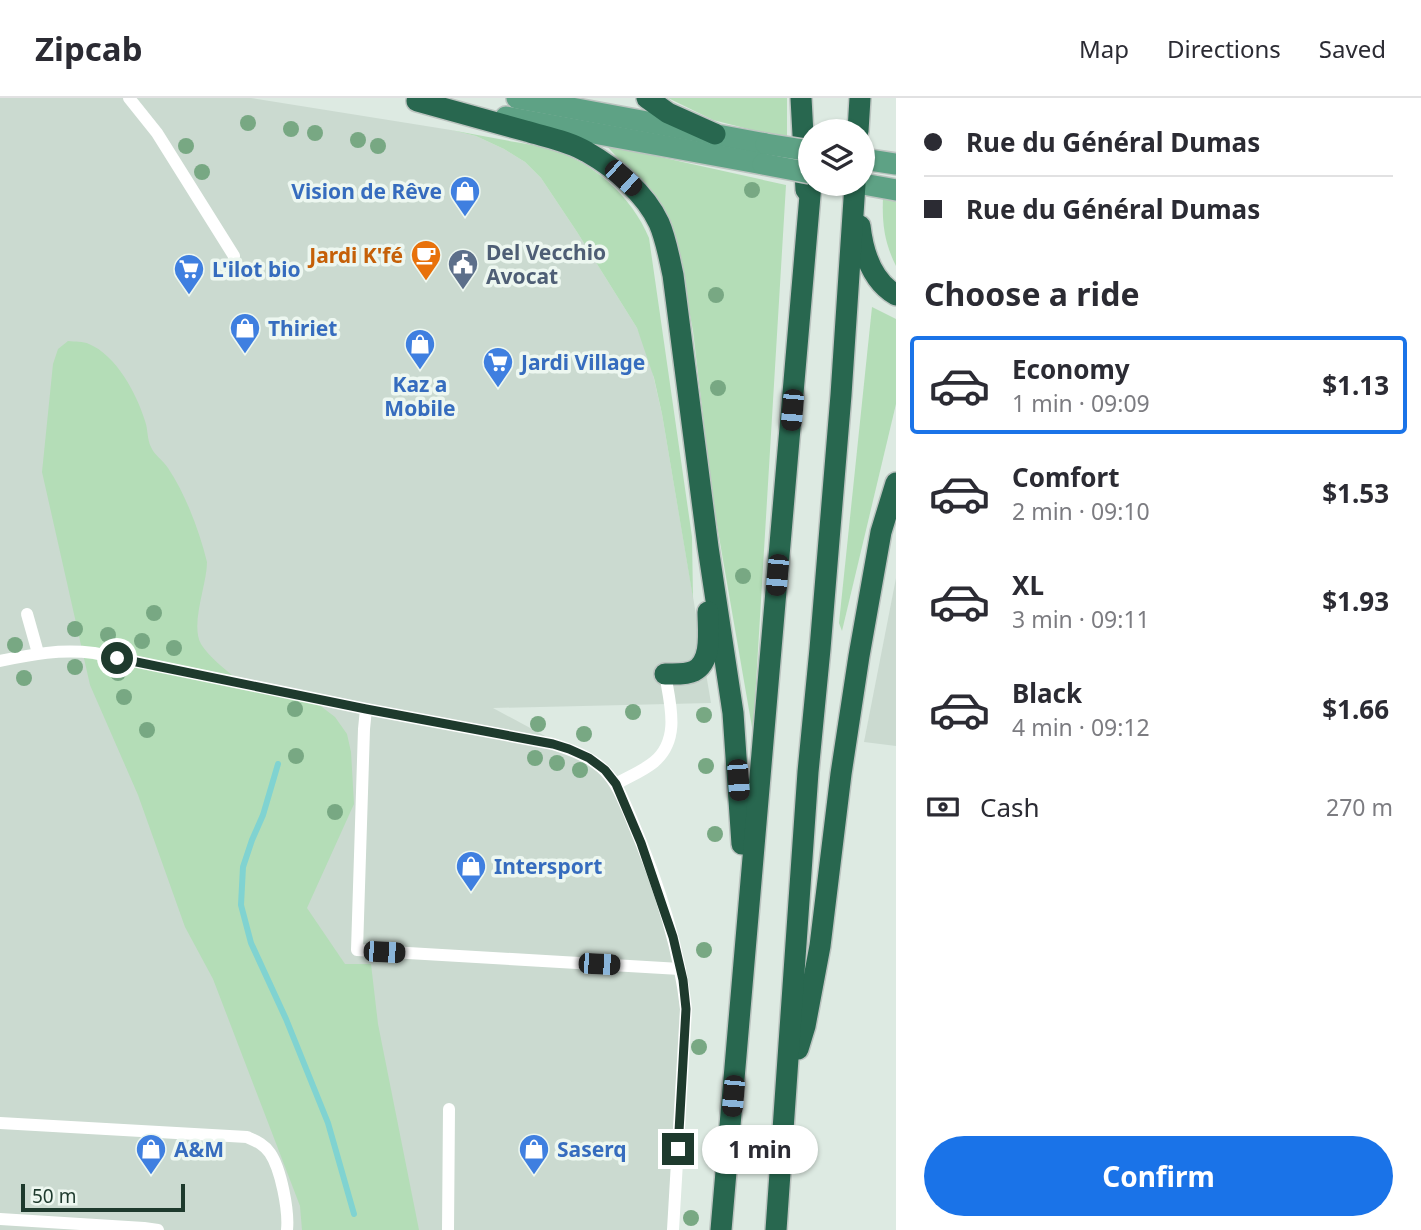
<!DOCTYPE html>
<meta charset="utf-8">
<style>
body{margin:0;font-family:"Noto Sans",sans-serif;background:#f7f7f7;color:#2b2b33;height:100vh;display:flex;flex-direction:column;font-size:26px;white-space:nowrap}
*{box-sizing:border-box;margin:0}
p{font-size:23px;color:#7c7c81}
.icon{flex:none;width:38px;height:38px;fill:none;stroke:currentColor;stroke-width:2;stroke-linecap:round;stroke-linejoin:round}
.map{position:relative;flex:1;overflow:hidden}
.sheet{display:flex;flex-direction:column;background:#fff;width:525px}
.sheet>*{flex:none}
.guide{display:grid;align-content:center;height:154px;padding:0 28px;background:#fff}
.fabs{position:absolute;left:798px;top:21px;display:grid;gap:14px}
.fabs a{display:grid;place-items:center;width:77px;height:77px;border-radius:50%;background:#fff;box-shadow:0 2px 5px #0004;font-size:35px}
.scale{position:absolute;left:21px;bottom:18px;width:164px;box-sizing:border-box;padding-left:7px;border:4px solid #1e3a2d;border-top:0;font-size:19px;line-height:24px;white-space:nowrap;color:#1e3a2d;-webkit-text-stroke:5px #edf7f0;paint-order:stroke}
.end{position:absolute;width:32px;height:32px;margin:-16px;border:9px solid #1e3a2d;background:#fff;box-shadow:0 0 0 4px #fff}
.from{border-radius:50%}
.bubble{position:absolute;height:49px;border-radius:24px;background:#fff;box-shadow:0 2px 5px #0004;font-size:23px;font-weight:700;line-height:49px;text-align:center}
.car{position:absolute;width:21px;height:42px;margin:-21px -10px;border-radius:9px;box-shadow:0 0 5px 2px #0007;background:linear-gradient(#222 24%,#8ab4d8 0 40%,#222 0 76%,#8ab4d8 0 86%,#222 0)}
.guide b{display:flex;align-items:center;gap:24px;height:66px;font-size:26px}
.guide b+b{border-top:2px solid #e1e1e2}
.guide i{width:18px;height:18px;background:#2b2b33}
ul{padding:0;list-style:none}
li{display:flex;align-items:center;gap:21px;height:98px;margin:0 14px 10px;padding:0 14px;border:4px solid transparent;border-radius:7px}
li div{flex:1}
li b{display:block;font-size:26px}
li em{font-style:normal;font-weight:700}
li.selected{border-color:#1a73e8}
li>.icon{width:63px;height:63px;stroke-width:1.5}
h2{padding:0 28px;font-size:32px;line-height:84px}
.pay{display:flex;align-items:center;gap:18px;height:77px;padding:0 28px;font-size:26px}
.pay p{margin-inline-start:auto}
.action{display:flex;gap:14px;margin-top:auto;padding:14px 28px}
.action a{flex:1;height:80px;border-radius:42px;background:#1a73e8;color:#fff;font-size:28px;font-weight:700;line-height:80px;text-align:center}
header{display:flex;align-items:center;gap:42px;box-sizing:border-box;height:98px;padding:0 35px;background:#fff;border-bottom:2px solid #e1e1e2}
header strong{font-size:33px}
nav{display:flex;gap:38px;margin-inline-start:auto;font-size:24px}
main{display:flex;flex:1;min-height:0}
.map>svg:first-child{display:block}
.built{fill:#cbdad0}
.green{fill:#b4ddb7}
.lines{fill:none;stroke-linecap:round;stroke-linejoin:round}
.stream{stroke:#80d3d1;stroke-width:6}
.primary-casing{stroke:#bcc4c0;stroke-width:24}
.highway-casing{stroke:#bcc4c0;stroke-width:24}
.lane{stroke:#fff;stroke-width:12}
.primary{stroke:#5ea285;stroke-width:21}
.highway{stroke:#28674f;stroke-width:21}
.primary-bridge-casing{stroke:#bcc4c0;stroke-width:24;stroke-linecap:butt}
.primary-bridge{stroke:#5ea285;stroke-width:21}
.tree{fill:#78a883}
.route{stroke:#1e3a2d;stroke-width:9}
.labels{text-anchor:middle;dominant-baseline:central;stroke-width:7;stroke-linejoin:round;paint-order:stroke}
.shop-label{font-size:21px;font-weight:bold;fill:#366cbe;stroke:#edf7f0;text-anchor:start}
.service-label{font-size:21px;font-weight:bold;fill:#4e5e75;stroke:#edf7f0;text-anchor:start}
.food-label{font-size:21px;font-weight:bold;fill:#c56008;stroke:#edf7f0;text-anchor:end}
</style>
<header>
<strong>Zipcab</strong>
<nav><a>Map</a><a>Directions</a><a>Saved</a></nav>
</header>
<main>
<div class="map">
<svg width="896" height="1132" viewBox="0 0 896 1132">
<rect width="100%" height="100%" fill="#ddeae2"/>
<g class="built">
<polygon points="0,0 251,0 451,32 476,38 504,51 525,64 541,80 577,134 637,230 649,259 662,316 711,605 493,610 569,651 604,678 633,729 683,882 673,1132 0,1132"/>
<polygon points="896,480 896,648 864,644"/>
</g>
<g class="green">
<polygon points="668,0 787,0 787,38 764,35 713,22"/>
<path d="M451 32C472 36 493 40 515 44 525 46 536 47 547 50 591 62 632 98 649 140L692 439 693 500 662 316 654 280 637 230 577 134 541 80 525 64 504 51 476 38Z"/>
<polygon points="606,47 786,87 753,635 713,404 693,233 678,152 664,112"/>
<path d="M883 99 896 102V168C884 144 882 125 883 99Z"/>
<polygon points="872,209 896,221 896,306 842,533 839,525"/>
<path d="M68 243C75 244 83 243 89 246 116 257 137 296 145 323 148 331 147 341 151 349 154 357 163 362 168 370 186 397 199 432 207 464 207 487 190 526 201 546 208 558 226 572 237 581L318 606 335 619 347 636 351 654 354 706 307 810 345 866H371L378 926 419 1132H302L300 1108 213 881 185 829 138 697 90 587 42 374 53 266 58 251Z"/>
</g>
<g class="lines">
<polyline class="stream" points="278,666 263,717 252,742 243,769 241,807 251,845 286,921 328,1025 354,1116"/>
<g class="primary-casing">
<g id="primary">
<polyline points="517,0 766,46"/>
<polyline points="506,19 763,66"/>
<polyline points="863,61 896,66"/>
<polyline points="863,86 896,92"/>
</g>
</g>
<g class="highway-casing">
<g id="highway">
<polyline points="647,0 668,15 715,36"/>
<polyline points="801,0 806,92"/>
<path d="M417 3C453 13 489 23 526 33 546 39 569 43 587 54 615 70 645 95 659 125 666 141 669 159 673 177L708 449 733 615 742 746"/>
<polyline points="858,33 860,0"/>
<path d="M860 128C863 154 872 183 896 197"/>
<path d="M665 576C673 576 686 577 694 573 713 563 708 532 708 514"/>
<polyline points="798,951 805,928 820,848 841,676 859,558 881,434 896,385"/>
<polyline points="721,1132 811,86"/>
<polyline points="776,1132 808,674 820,551 841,297 855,86"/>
</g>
</g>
<g class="lane">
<polyline points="129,0 157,35 234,158"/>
<polyline points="27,516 38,555"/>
<path d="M0 563C33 556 60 551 94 555L366 611 553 646C572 652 591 659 605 673 618 686 624 704 631 720 657 781 679 845 686 911L673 1132"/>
<polyline points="366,611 364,631 357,852 680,871"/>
<path d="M616 686C628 679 643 673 654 664 681 641 670 606 665 576"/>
<path d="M0 1025 247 1039C256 1043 264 1046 270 1055 281 1071 289 1113 287 1132"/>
<polyline points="0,1121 144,1130 158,1132"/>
<polyline points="448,1132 449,1011"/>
</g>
<use href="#primary" class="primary"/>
<use href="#highway" class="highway"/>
<g class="primary-bridge-casing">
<g id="primary-bridge">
<polyline points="766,46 810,53"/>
<polyline points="763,66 810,75"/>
</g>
</g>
<use href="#primary-bridge" class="primary-bridge"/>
</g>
<g class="tree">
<circle cx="248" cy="25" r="8"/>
<circle cx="291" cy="31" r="8"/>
<circle cx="315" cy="35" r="8"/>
<circle cx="358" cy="42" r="8"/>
<circle cx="186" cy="48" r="8"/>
<circle cx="378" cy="48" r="8"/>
<circle cx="202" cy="74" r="8"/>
<circle cx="752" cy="92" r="8"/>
<circle cx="716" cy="197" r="8"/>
<circle cx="718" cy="290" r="8"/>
<circle cx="743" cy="478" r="8"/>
<circle cx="154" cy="515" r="8"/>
<circle cx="75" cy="531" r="8"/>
<circle cx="108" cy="537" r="8"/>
<circle cx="142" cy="543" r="8"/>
<circle cx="15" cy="547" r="8"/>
<circle cx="174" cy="550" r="8"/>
<circle cx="75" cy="569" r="8"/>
<circle cx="118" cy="575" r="8"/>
<circle cx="24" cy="580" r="8"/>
<circle cx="124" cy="599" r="8"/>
<circle cx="295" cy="611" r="8"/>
<circle cx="633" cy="614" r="8"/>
<circle cx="704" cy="617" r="8"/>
<circle cx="538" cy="626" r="8"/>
<circle cx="147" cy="632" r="8"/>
<circle cx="584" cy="636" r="8"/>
<circle cx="296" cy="658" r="8"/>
<circle cx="535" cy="660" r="8"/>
<circle cx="557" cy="665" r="8"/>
<circle cx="706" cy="668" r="8"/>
<circle cx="580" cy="672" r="8"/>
<circle cx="335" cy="714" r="8"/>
<circle cx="715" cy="736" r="8"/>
<circle cx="704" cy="852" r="8"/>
<circle cx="699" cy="949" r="8"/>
<circle cx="691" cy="1120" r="8"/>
</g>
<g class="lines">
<polyline class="route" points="117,560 366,611 553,646 569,651 589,660 605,672 616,686 641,745 673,839 683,882 686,911 678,1051"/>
</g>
<defs>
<g id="shop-pin" transform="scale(1.575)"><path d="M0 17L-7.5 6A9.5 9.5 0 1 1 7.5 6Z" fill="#3f7fe0" stroke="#edf7f0"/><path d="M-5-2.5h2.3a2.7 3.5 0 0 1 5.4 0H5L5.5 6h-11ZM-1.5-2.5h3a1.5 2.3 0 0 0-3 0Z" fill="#fff"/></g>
<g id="cafe-pin" transform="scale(1.575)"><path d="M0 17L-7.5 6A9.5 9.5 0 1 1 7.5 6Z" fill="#e8710a" stroke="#edf7f0"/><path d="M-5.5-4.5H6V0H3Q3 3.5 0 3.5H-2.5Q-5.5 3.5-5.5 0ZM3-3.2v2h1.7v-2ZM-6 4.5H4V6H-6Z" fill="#fff"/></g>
<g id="civic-pin" transform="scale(1.575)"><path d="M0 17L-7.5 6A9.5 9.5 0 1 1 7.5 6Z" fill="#5c6f8a" stroke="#edf7f0"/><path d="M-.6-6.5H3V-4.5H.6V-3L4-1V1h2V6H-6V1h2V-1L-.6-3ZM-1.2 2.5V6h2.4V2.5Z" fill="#fff"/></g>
<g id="supermarket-pin" transform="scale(1.575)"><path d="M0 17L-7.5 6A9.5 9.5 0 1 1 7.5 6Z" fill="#3f7fe0" stroke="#edf7f0"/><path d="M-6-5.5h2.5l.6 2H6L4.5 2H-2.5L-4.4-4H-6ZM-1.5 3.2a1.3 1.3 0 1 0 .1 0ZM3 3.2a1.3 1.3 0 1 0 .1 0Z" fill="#fff"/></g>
</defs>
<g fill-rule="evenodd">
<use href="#shop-pin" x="465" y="93"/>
<use href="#cafe-pin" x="426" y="157"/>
<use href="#civic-pin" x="463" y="166"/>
<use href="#supermarket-pin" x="189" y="171"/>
<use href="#shop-pin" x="245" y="230"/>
<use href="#shop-pin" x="420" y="246"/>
<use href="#supermarket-pin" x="498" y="264"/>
<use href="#shop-pin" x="471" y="768"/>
<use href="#shop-pin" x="151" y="1051"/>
<use href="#shop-pin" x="534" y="1051"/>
</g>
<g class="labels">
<g class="shop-label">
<text x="442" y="93" text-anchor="end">Vision de Rêve</text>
<text x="212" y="171">L'ilot bio</text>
<text x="268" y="230">Thiriet</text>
<text x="521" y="264">Jardi Village</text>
<text x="420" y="286" text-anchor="middle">Kaz a<tspan x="420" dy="24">Mobile</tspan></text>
<text x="494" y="768">Intersport</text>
<text x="174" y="1051">A&amp;M</text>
<text x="557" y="1051">Saserq</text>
</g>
<g class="service-label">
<text x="486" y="154">Del Vecchio<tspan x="486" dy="24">Avocat</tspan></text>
</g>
<g class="food-label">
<text x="403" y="157">Jardi K'fé</text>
</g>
</g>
</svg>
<div class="fabs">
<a><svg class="icon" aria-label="layers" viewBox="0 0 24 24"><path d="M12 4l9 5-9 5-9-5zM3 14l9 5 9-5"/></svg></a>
</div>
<div class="scale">50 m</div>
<i class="end from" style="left:117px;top:560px"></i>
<i class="end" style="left:678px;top:1051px"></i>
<div class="bubble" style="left:702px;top:1027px;width:116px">1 min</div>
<i class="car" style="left:623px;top:80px;rotate:132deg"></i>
<i class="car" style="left:792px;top:312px;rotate:185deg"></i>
<i class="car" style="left:777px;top:477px;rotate:185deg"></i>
<i class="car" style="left:738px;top:682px;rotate:176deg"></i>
<i class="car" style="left:384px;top:854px;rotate:93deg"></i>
<i class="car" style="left:599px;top:866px;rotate:93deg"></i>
<i class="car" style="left:733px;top:998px;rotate:185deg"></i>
</div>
<section class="sheet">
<div class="guide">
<b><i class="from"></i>Rue du Général Dumas</b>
<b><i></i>Rue du Général Dumas</b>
</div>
<h2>Choose a ride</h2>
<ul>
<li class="selected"><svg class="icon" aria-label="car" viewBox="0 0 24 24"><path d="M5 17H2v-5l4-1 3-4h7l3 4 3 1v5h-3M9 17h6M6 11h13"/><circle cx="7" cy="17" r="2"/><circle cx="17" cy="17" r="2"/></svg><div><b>Economy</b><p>1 min · 09:09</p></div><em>$1.13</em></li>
<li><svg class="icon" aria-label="car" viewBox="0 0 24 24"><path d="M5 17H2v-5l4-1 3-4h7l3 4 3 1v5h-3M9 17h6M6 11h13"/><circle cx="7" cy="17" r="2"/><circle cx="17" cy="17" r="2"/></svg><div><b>Comfort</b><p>2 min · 09:10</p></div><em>$1.53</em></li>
<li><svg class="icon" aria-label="car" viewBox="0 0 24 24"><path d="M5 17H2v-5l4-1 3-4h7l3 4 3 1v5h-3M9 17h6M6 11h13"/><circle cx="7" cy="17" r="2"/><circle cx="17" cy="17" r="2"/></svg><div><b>XL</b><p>3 min · 09:11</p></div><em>$1.93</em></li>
<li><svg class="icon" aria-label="car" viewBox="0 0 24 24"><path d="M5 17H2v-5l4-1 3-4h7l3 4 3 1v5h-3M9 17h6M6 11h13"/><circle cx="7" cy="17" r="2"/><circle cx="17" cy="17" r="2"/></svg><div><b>Black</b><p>4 min · 09:12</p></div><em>$1.66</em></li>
</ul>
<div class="pay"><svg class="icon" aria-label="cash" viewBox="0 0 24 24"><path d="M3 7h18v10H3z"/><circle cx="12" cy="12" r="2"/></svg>Cash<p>270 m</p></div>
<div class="action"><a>Confirm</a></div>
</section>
</main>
